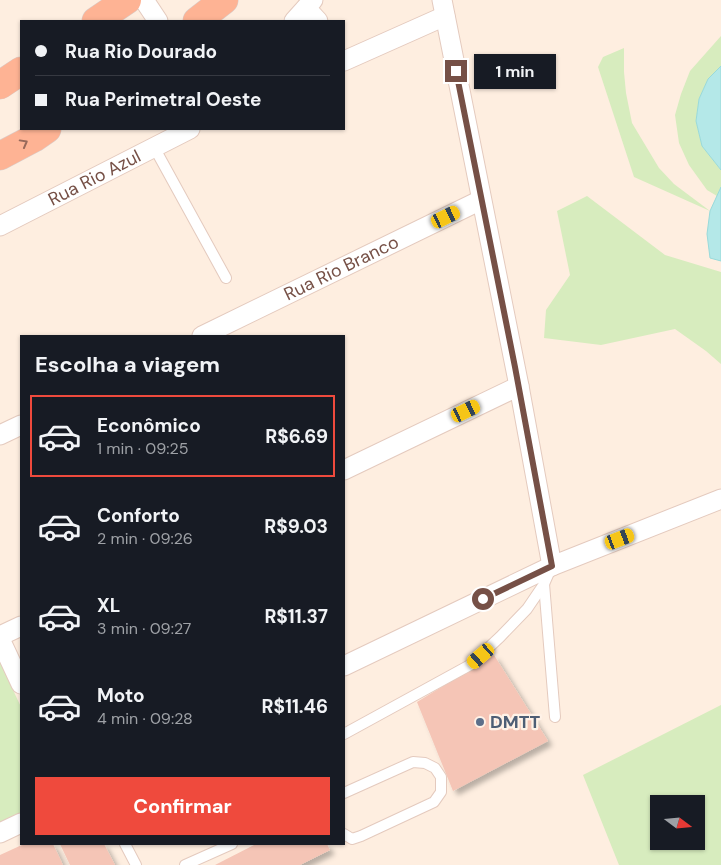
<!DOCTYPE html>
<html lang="pt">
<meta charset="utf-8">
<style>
body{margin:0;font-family:"DM Sans",sans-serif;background:#242831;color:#f1f3f6;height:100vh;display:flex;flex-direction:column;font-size:19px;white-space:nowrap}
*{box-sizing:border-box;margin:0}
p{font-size:16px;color:#9ea1a6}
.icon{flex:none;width:28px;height:28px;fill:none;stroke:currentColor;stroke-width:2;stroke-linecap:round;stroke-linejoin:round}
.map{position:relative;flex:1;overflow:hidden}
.side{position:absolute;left:20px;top:335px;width:325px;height:510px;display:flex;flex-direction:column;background:#171b24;border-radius:0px;box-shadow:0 1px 4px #0004}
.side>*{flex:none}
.hud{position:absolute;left:20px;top:20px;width:325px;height:110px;border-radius:0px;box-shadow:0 1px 4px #0004;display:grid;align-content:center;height:110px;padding:0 15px;background:#171b24}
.needle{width:32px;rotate:106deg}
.controls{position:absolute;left:650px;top:795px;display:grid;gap:10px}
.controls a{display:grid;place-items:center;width:55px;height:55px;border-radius:0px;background:#171b24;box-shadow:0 1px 4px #0004;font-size:25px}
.end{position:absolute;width:22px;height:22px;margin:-11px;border:6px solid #765046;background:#fff;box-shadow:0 0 0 2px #fff}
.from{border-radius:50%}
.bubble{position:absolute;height:35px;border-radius:0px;background:#171b24;box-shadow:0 1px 4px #0004;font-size:16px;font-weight:700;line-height:35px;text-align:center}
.car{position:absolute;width:15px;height:30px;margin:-15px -8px;border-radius:6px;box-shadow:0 0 4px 1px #0007;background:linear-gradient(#f5c518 24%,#345 0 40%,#f5c518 0 76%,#345 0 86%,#f5c518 0)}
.hud b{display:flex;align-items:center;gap:18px;height:48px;font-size:19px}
.hud b+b{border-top:1px solid #363941}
.hud i{width:12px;height:12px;background:#f1f3f6}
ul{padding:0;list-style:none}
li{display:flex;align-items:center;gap:15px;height:82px;margin:0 10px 8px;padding:0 5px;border:2px solid transparent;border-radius:0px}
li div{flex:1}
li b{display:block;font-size:19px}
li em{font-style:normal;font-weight:700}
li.selected{border-color:#ef4a3d}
li>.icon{width:45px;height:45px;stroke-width:1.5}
h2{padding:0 15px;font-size:22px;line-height:60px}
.action{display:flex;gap:10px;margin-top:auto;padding:10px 15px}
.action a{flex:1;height:58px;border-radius:0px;background:#ef4a3d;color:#fff;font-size:20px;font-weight:700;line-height:58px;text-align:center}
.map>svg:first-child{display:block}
.green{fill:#d7ecbe;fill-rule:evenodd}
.water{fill:#b4e8e8;stroke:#99dada}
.building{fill:#f5c5b6;filter:url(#shadow)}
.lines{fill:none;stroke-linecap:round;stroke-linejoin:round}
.service-casing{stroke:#e4cabe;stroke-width:12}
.minor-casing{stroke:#e4cabe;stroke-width:21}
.trunk-casing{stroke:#d9cecb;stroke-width:29}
.service{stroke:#fff;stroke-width:10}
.minor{stroke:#fff;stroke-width:19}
.trunk{stroke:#feb394;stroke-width:28}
.oneway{stroke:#98695a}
.route{stroke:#765046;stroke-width:6}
.service-dot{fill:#5c6f8a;stroke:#fff2e7;stroke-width:2}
.labels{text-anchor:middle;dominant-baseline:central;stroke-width:4.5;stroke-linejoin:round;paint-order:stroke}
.street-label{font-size:18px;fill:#765046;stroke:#fff2e7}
.service-label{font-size:18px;font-weight:bold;fill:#4e5e75;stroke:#fff2e7;text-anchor:start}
</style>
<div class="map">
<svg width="721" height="865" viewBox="0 0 721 865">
<defs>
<filter id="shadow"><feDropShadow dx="4.5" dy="4.5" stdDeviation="2.5" flood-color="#0004"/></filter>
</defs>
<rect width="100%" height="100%" fill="#feeee0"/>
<g class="green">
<polygon points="721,36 721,66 708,79 699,99 696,121 702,146 721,170 721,187 717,196 707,190 689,165 679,143 675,115 681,94 690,71"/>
<polygon points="624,48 624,72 626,93 632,123 659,168 674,184 710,211 634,177 598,67 603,57"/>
<polygon points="587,196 665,255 721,272 721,364 706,351 675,329 601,345 544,338 546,310 570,275 557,211"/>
<polygon points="0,662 21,707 21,819 0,830"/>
<path d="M721 705V865H619L583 775ZM659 804H696V841H659Z"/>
</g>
<g class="water">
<polygon points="721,66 721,170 702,146 696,121 699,99 708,79"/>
<polygon points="721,187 721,261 710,258 707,234 710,211"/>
</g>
<g class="building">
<polygon points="494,655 548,741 453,791 417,702"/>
<polygon points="24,844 53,844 63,865 0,865 0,855"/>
<polygon points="60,844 104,844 115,865 70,865"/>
<polygon points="256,844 327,844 330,850 300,865 215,865"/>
</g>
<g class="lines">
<g class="service-casing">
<g id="service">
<polyline points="154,147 226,278"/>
<polyline points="544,584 555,717"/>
<polyline points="344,734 470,665 500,637 527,609 544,584 551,568"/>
<polyline points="344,793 413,762 425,763 435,768 441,777 441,792 434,802 361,836 352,839 344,834"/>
<polyline points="125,844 136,865"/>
<polyline points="185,865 232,844"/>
</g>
</g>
<g class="minor-casing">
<g id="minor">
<polyline points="144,0 158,21"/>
<polyline points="442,0 519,386 552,566"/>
<polyline points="306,8 318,21"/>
<polyline points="294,21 313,0"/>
<polyline points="344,61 445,16"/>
<path id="s1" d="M0 226 190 129"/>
<path id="s2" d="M202 336 481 200"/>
<polyline points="0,435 21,425"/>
<polyline points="344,470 519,386"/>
<polyline points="0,636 21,626"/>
<polyline points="0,639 21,684"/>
<polyline points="344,666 552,566 721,499"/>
<polyline points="0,833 21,823"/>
</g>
</g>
<g class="trunk-casing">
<g id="trunk">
<polyline points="96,21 127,0"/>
<polyline points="197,21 224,0"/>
<polyline points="0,85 21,71"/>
<polyline points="0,156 34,138 47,129"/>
</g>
</g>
<use href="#service" class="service"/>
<use href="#minor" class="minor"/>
<use href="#trunk" class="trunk"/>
</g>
<defs><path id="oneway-chevron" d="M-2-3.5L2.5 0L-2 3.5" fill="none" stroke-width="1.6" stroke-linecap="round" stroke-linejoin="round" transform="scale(1.25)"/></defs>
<use class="oneway" href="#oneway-chevron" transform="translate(24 143) rotate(-29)"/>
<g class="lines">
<polyline class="route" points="456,71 515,367 552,566 483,599"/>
</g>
<circle class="service-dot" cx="480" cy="722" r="5"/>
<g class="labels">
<g class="street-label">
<text stroke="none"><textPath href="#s1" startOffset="106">Rua Rio Azul</textPath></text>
<text stroke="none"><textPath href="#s2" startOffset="155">Rua Rio Branco</textPath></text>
</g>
<g class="service-label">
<text x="490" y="722">DMTT</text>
</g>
</g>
</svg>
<div class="controls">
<a><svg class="needle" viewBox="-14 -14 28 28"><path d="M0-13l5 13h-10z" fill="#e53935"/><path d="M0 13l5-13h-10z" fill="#9ea1a6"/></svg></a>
</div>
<i class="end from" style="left:483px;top:599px"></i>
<i class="end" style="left:456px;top:71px"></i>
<div class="bubble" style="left:474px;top:54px;width:82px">1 min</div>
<i class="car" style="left:446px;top:217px;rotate:64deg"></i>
<i class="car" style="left:466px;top:411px;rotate:64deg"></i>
<i class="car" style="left:620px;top:539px;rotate:69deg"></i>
<i class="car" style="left:481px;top:656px;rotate:229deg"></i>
<div class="hud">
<b><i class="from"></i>Rua Rio Dourado</b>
<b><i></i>Rua Perimetral Oeste</b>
</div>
<section class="side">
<h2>Escolha a viagem</h2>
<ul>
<li class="selected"><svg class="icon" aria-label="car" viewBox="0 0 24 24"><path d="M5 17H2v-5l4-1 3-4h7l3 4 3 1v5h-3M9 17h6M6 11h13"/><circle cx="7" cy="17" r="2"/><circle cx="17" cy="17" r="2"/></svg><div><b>Econômico</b><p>1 min · 09:25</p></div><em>R$6.69</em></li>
<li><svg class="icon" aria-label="car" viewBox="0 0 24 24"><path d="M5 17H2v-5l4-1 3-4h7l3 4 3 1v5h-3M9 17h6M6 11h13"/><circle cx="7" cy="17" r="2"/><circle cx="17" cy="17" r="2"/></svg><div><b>Conforto</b><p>2 min · 09:26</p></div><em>R$9.03</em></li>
<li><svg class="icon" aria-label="car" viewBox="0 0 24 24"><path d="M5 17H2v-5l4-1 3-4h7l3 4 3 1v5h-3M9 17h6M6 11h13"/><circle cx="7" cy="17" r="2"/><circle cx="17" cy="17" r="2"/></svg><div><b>XL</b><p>3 min · 09:27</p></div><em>R$11.37</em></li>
<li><svg class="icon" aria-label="car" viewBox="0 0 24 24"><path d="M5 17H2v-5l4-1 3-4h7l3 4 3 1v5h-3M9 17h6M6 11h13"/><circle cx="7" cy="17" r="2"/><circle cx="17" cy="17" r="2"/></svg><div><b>Moto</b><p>4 min · 09:28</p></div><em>R$11.46</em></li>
</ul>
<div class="action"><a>Confirmar</a></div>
</section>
</div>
